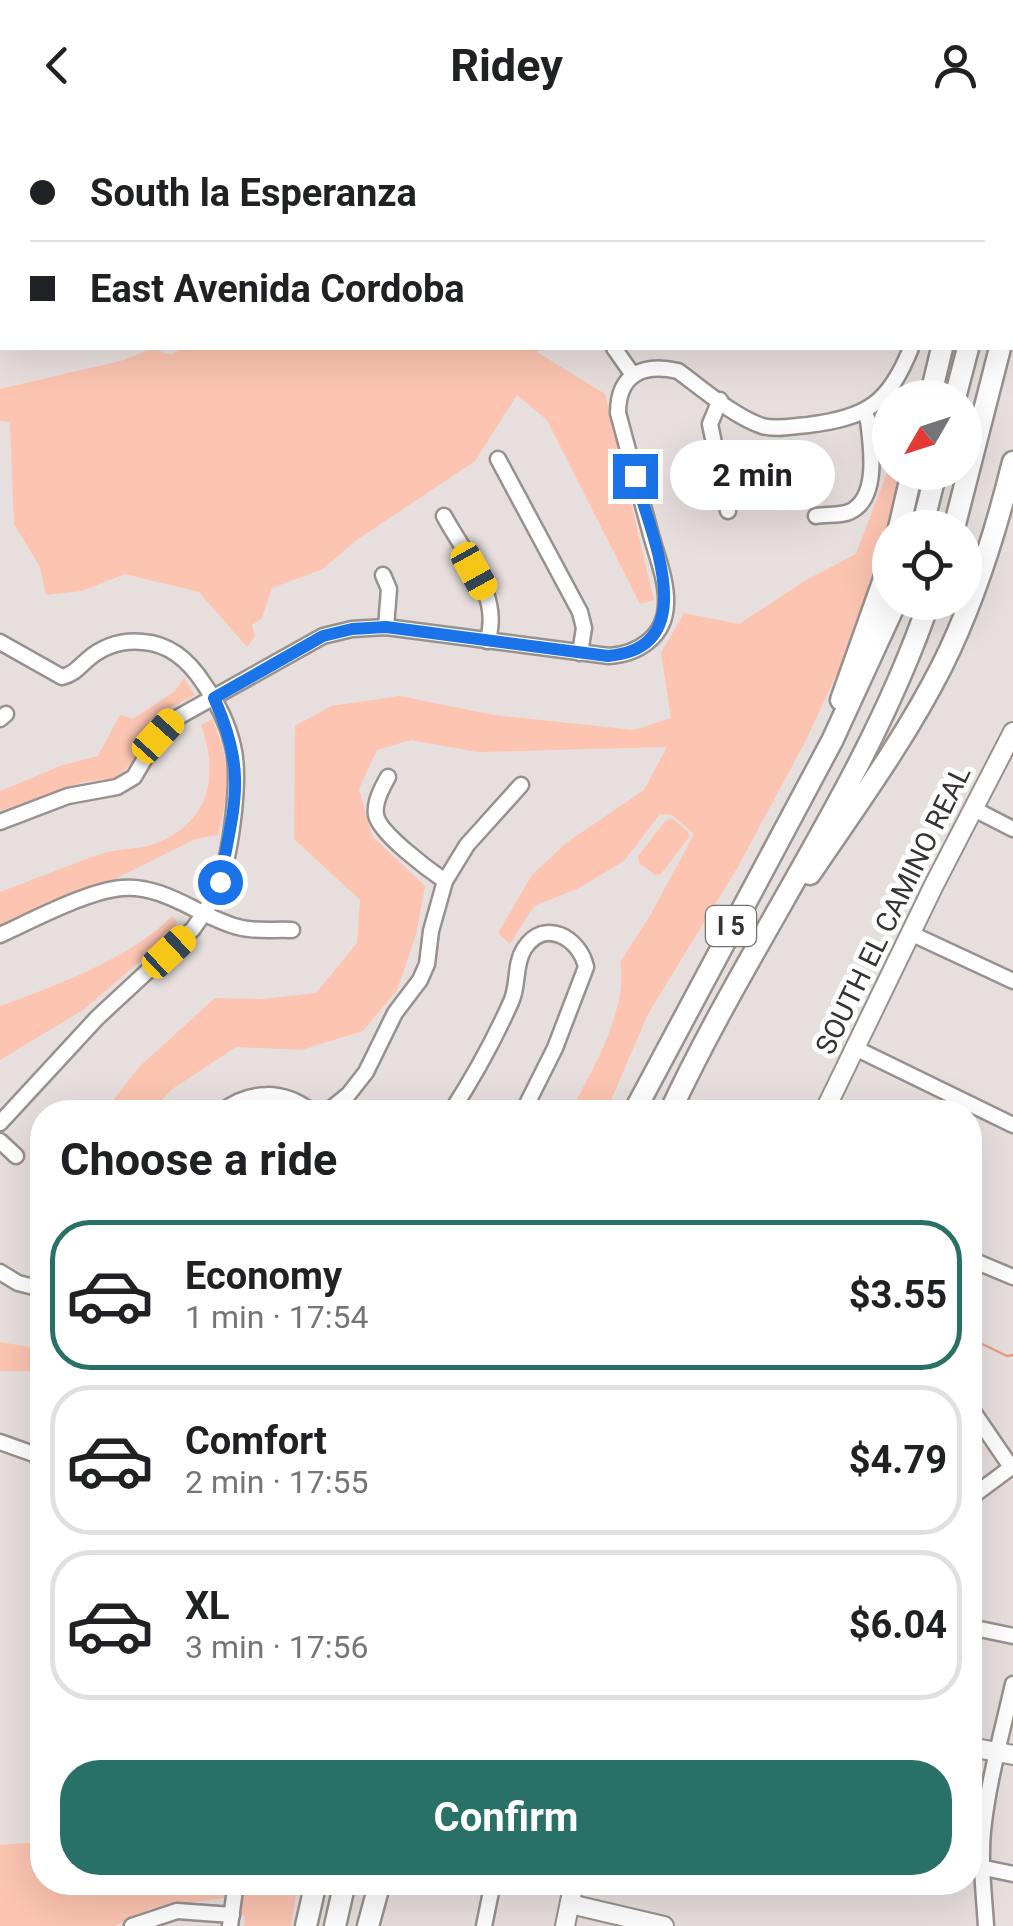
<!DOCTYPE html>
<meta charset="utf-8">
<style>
body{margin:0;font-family:Roboto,sans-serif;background:#f6f6f6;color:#202124;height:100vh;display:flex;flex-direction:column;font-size:38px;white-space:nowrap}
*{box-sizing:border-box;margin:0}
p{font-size:32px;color:#757577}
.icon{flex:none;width:55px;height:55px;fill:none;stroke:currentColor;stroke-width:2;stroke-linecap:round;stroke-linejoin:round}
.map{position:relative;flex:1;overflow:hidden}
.sheet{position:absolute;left:30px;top:970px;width:952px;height:795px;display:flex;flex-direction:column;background:#fff;border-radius:40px;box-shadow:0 10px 40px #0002}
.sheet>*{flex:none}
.guide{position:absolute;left:0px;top:0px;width:1015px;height:220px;box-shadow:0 10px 40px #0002;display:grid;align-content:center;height:220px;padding:0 30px;background:#fff}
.needle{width:65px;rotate:231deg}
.buttons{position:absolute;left:872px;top:250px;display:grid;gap:20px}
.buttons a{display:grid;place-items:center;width:110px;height:110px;border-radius:50%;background:#fff;box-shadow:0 10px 40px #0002;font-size:50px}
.end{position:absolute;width:45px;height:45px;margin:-22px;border:12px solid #1a73e8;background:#fff;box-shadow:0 0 0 5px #fff}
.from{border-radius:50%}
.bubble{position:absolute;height:70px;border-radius:35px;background:#fff;box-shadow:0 10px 40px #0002;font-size:32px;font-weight:700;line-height:70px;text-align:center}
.car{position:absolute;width:30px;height:60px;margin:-30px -15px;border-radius:12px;box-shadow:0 0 8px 2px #0007;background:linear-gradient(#f5c518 24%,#345 0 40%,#f5c518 0 76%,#345 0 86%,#f5c518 0)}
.guide b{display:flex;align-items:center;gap:35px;height:95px;font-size:38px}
.guide b+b{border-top:2px solid #e0e0e0}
.guide i{width:25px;height:25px;background:#202124}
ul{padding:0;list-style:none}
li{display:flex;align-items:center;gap:30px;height:150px;margin:0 20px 15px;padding:0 10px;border:5px solid #e0e0e0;border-radius:40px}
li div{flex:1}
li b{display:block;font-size:38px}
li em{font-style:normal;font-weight:700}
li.on{border-color:#297167}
li>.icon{width:90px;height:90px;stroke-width:1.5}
h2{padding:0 30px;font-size:45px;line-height:120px}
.action{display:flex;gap:20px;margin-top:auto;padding:20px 30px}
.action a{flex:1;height:115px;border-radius:40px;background:#297167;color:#fff;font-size:40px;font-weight:700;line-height:115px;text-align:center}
header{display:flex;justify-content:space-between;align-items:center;height:130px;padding:0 30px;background:#fff;font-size:45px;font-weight:700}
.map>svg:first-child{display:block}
.green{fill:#fcc4b1}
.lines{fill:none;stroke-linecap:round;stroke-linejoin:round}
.stream{stroke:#ec9b7f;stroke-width:2.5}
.minor-casing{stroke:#98918e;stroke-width:19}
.major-casing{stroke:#98918e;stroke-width:22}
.highway-casing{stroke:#98918e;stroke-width:25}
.minor{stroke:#fff;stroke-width:14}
.major{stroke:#fff;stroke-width:18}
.highway{stroke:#fff;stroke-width:20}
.route{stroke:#1a73e8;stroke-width:12}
.labels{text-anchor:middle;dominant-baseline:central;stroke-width:10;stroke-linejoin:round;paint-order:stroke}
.shield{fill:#fff;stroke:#727070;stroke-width:2.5}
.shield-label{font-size:25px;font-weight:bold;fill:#363332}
.street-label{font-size:28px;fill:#363332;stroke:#fff}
</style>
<header><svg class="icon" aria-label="back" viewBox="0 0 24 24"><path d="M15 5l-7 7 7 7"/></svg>Ridey<svg class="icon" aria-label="person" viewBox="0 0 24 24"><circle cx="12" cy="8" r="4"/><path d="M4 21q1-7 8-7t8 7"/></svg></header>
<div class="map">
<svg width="1013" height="1796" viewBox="0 0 1013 1796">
<rect width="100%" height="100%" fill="#e7dfdd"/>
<g class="green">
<polygon points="363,0 874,0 361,2"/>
<polygon points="153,218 170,225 183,218 540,218 537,222 605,264 654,470 640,474 547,290 517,265 475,331 355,411 323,439 272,458 262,488 252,495 255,506 247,517 199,462 125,444 82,461 46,465 40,437 14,394 10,292 0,291 0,259 124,230"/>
<path d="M890 335V342L904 343 854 507 806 610 739 735 648 884 606 982H570C591 943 630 876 620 832L651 784 694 704 672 685 660 684 624 731 577 759 534 776 510 814 498 803 532 745 566 713 644 660 667 617 477 622 411 610 377 620 359 659 372 706 425 756 416 805 397 860 363 901 301 920 236 917 171 960 151 982H104L139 937 215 868 262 869 316 863 357 813 360 770 294 709 295 596 331 576 400 566 494 585 634 600 671 588 661 523 684 483 739 494 806 450 856 424Z"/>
<polygon points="184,548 195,565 170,578 150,601 141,623 117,648 83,652 0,681 0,661 63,635 98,626 120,585 133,589 175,561"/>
<path d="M212 589C231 633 230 658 218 705L195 709 117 748 0 795V762C34 750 67 735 101 724 118 718 137 720 154 714 209 694 220 647 201 595Z"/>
<polygon points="673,689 688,702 689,707 661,744 655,745 639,733 638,726 666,690"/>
<path d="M172 786 177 792 171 805 83 880 0 930V876C53 857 133 827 172 786Z"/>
<polygon points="0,1212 42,1219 42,1241 0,1241"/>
<polygon points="42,1712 42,1752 298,1753 291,1796 244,1796 245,1787 224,1768 150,1779 115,1796 0,1796 0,1715"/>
</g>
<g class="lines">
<polyline class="stream" points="970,1208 1007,1226 1013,1225"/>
<g class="minor-casing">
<g id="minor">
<polyline points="68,2 70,0"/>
<polyline points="277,2 278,0"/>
<polyline points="968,2 969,0"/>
<polyline points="0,77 2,74"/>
<polyline points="0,173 2,175"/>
<polyline points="614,218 633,245"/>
<polyline points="720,270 710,294 728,381"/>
<polyline points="498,329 580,482 584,498 580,523"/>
<path d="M444 386C464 423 503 468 487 511"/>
<path d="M816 386C826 384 840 386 849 382 880 369 871 315 868 290L864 282"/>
<polyline points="383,445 389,459 386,497"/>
<path d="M0 512 62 547C74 544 78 538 87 530 103 516 122 510 143 512 171 514 190 532 204 554 217 572 228 594 233 616 241 649 231 720 220 753 214 769 203 785 193 799L97 888 0 993"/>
<polyline points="0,589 6,584"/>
<path d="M388 647C382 658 374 672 376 685 379 703 429 740 445 751"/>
<polyline points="974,679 1013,699"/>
<path d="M0 692 68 666 117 657 134 647 158 606 173 590 323 506 352 499 386 497 609 526C638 524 665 507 666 474 667 451 657 427 651 405 640 364 629 324 618 283 618 245 642 233 678 241 703 259 733 286 762 296 777 300 793 296 808 295 867 288 889 273 911 218"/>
<polyline points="910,803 1013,851"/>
<path d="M0 805C33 790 87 761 122 758 163 754 200 787 238 797 254 802 275 799 292 800"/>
<polyline points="855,918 1013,995"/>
<path d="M221 982C250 960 283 959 312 982"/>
<polyline points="327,982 348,965 366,942 395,883 420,850 427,834 431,801 445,751 467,715 521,655"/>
<path d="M451 982C473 948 494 910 511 872 519 855 514 835 524 819 544 787 580 808 586 837L555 918 523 982"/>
<polyline points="0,1011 16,1026"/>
<polyline points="970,1129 1013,1147"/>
<polyline points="0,1142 18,1153 42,1159"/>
<polyline points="970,1277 1011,1337"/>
<polyline points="0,1312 42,1327"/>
<polyline points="970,1368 1013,1336"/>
<polyline points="970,1497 1013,1506"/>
<polyline points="970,1735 1013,1744"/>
<polyline points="132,1796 177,1781 232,1785"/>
<polyline points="230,1796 236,1752"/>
<polyline points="484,1796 493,1752"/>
<path d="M986 1796C984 1764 980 1733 983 1701 988 1652 1002 1603 1013 1554"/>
</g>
</g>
<g class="major-casing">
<g id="major">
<polyline points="824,982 934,755 1013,602"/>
<polyline points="970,1617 1013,1625"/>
<polyline points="570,1774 664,1796"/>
<polyline points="565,1796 574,1752"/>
</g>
</g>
<g class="highway-casing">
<g id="highway">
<polyline points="991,2 992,0"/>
<polyline points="1012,52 1013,51"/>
<polyline points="1012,167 1013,165"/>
<polyline points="930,268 942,218"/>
<polyline points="955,268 968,218"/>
<polyline points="899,398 912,342"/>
<polyline points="922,398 936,342"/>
<polyline points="954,398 1000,218"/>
<polyline points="841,570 890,432"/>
<path d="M810 744C856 676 905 609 942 536 974 472 996 401 1013 332"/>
<polyline points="634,982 832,611 896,472"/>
<path d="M670 982C750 810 867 653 929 472"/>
<polyline points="306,1796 316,1752"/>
<polyline points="335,1796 345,1752"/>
<polyline points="368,1796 380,1752"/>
</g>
</g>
<use href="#minor" class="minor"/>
<use href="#major" class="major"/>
<use href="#highway" class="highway"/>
</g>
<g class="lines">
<path class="route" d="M220 752C234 674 248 644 214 568L323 506 352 499 386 497 608 526C705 518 650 403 635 346"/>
</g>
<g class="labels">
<rect class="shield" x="706" y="776" width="50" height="40" rx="8"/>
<g class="shield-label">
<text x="731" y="796">I 5</text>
</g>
<g class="street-label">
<text transform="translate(893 780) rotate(-64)">SOUTH EL CAMINO REAL</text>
</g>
</g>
</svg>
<div class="buttons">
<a><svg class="needle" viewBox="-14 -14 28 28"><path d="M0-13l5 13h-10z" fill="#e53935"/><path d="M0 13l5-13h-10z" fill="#757577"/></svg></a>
<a><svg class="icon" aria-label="locate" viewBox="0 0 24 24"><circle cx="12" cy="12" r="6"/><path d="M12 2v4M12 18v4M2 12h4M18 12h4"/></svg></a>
</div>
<i class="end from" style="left:220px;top:752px"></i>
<i class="end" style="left:635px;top:346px"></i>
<div class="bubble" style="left:670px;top:310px;width:165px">2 min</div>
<i class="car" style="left:474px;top:441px;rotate:151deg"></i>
<i class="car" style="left:158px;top:606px;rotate:42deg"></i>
<i class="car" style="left:169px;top:822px;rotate:47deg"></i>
<div class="guide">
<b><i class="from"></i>South la Esperanza</b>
<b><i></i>East Avenida Cordoba</b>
</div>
<section class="sheet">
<h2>Choose a ride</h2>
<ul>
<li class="on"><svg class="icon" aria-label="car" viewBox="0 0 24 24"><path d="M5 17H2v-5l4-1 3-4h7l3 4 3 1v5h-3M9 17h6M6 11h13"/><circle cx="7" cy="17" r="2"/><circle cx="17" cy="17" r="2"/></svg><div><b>Economy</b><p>1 min · 17:54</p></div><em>$3.55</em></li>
<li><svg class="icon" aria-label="car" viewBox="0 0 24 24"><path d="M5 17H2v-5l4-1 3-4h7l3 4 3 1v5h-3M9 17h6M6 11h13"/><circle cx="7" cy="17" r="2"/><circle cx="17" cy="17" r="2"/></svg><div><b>Comfort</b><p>2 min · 17:55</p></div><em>$4.79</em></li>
<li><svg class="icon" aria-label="car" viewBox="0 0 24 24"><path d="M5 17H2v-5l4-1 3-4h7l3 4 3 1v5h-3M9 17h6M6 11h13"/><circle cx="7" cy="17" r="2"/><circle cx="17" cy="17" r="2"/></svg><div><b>XL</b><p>3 min · 17:56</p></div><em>$6.04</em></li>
</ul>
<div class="action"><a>Confirm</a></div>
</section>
</div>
